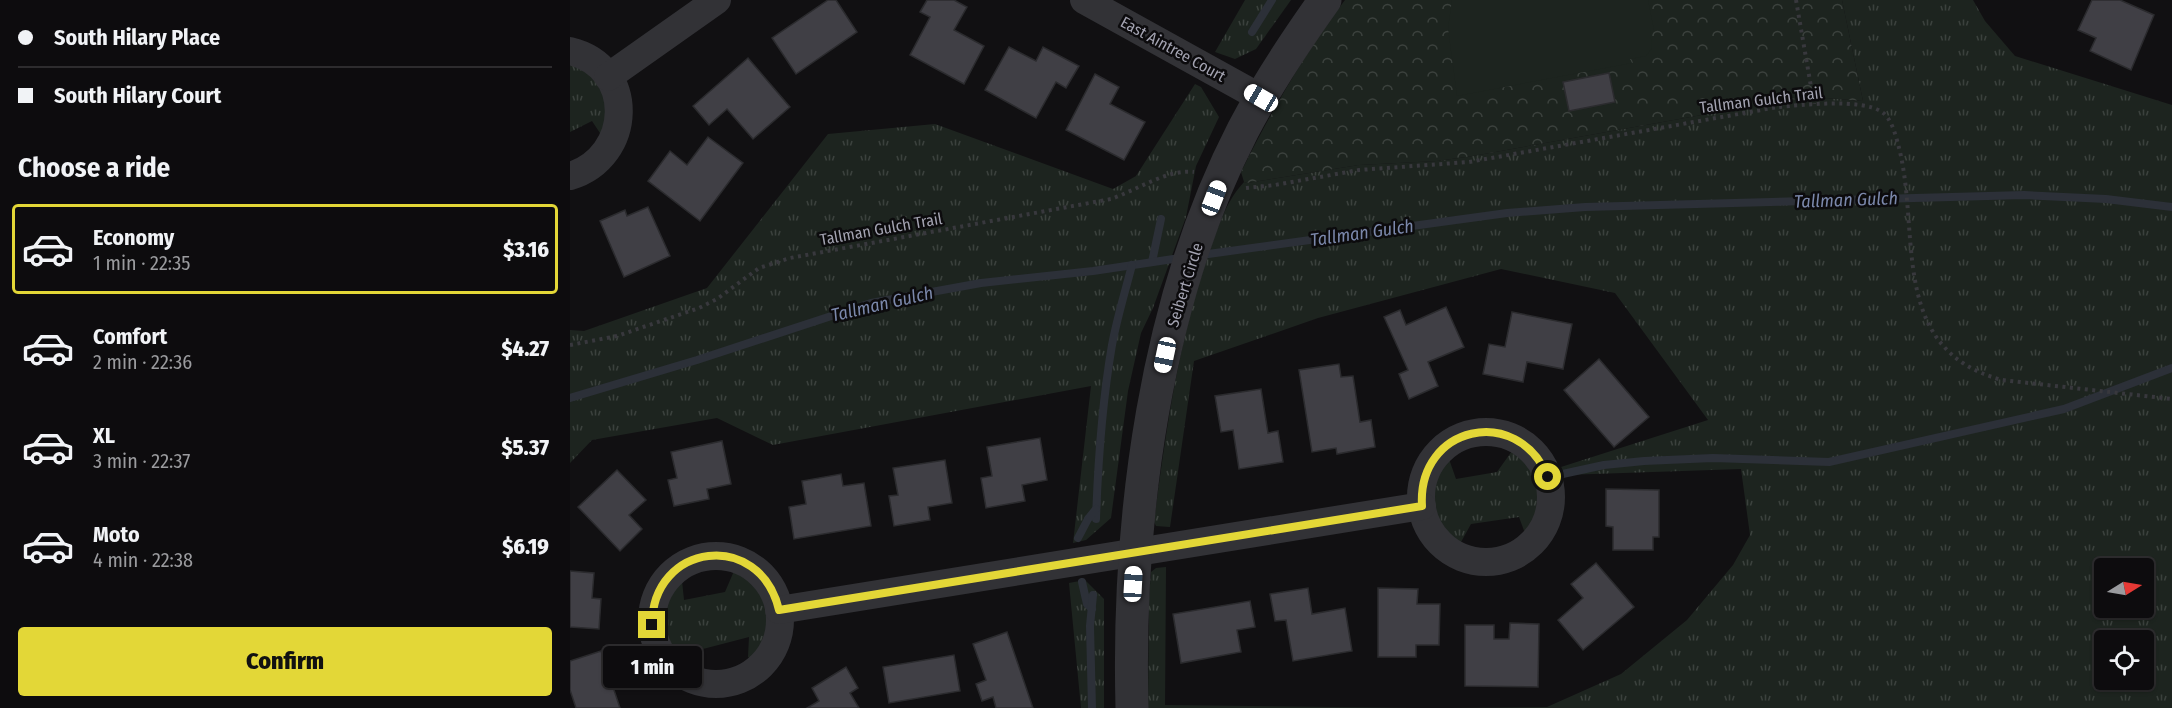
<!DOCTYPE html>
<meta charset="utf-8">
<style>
body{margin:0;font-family:"Fira Sans Condensed",sans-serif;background:#1b1a1c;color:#f1f3f6;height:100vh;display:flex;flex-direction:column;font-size:22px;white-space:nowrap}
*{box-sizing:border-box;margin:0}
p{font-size:20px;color:#9a9b9e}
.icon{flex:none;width:33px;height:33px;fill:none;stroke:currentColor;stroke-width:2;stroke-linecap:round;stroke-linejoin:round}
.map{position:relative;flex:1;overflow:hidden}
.panel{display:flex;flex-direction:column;background:#0d0c0e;width:570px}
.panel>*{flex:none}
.guide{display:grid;align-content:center;height:132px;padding:0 18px;background:#0d0c0e}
.needle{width:39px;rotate:79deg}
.fabs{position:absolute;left:1524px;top:558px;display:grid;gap:12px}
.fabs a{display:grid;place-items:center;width:60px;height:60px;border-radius:6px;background:#0d0c0e;box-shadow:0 2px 4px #0004,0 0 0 2px #2d2c2e;font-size:30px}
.end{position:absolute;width:27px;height:27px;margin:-14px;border:8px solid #e3d737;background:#111;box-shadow:0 0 0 3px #111}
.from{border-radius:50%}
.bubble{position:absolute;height:42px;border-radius:6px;background:#0d0c0e;box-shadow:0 2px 4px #0004,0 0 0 2px #2d2c2e;font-size:20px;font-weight:800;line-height:42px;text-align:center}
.car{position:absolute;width:18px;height:36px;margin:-18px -9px;border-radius:8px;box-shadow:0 0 4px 2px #0007;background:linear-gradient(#fff 24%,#345 0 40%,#fff 0 76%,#345 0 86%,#fff 0)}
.guide b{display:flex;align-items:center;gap:21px;height:57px;font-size:22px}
.guide b+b{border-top:2px solid #2d2c2e}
.guide i{width:15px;height:15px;background:#f1f3f6}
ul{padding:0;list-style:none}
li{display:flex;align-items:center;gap:18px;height:90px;margin:0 12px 9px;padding:0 6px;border:3px solid transparent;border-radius:6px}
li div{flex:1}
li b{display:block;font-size:22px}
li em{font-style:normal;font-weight:800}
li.current{border-color:#e3d737}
li>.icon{width:54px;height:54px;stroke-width:1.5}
h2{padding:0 18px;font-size:27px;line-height:72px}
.cta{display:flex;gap:12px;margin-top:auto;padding:12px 18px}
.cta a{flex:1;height:69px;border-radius:6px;background:#e3d737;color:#111;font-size:24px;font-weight:800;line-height:69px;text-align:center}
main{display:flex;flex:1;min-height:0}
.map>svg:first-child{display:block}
.grass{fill:url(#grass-tufts);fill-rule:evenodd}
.park{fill:url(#park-crowns)}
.pitch{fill:#1d241f}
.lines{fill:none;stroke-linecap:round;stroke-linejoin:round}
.stream{stroke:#2c3038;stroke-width:8}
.building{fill:#403f45;stroke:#2b2b2e;stroke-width:1.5}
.path{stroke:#38383d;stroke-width:4;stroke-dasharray:3 4.5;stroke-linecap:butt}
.minor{stroke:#323236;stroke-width:28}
.tertiary{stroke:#323236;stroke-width:33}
.route{stroke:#e3d737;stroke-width:8}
.labels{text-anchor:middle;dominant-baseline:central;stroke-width:5;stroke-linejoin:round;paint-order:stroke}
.street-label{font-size:16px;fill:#a3a3b1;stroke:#0c0b0d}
.water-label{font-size:18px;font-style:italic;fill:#7b88ab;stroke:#0c0b0d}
</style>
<main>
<section class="panel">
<div class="guide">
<b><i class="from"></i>South Hilary Place</b>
<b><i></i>South Hilary Court</b>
</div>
<h2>Choose a ride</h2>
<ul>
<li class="current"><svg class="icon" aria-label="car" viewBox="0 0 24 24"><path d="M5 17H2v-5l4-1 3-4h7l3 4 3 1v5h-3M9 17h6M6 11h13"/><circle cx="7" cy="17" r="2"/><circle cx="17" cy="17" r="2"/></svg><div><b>Economy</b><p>1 min · 22:35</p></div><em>$3.16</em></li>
<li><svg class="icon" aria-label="car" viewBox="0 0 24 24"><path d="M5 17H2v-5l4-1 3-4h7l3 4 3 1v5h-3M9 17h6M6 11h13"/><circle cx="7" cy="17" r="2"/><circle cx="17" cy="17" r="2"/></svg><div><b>Comfort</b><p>2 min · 22:36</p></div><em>$4.27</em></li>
<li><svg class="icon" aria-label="car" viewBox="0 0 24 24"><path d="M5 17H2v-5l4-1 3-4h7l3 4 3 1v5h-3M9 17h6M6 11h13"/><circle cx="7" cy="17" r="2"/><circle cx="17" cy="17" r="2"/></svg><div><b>XL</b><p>3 min · 22:37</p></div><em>$5.37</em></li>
<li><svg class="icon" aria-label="car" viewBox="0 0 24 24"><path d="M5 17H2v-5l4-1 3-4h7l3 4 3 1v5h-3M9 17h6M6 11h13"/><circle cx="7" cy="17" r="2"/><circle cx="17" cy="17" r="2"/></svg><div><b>Moto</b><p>4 min · 22:38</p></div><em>$6.19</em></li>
</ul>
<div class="cta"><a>Confirm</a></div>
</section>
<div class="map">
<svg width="1602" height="708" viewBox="0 0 1602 708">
<defs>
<pattern id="grass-tufts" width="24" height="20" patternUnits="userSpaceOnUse" patternTransform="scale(1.5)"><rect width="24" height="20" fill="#1d241f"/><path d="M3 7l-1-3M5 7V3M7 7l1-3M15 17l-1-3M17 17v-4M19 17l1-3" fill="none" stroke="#3b413d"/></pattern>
<pattern id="park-crowns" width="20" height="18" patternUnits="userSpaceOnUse" patternTransform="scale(1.5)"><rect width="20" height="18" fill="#1d241f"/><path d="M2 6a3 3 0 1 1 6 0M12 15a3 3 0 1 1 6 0" fill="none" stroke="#3b413d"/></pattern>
</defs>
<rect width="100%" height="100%" fill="#111012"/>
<g class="grass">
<polygon points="675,0 721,0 686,49 665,59 645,52"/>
<path d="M1272 0H1403L1415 21 1445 56 1602 105V708H880L977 707 1051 674 1117 620 1163 565 1180 535 1171 469 994 475 991 467 1138 420 1045 293 931 269 748 318 624 361 600 527 586 526 584 522C596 431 608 342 638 256 648 228 654 204 674 182L677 183 789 165 867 161 903 156 1215 100 1255 98 1293 101ZM1534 568H1574V608H1534ZM1534 640H1574V680H1534Z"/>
<polygon points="0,59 18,66 39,106 32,136 22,121 0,132"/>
<polygon points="625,84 631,87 649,117 626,166 616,217 583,308 571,333 558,391 541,518 516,540 503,543 521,386 203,445 147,418 22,440 0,463 0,330 14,331 137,288 258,134 365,124 543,189 566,176"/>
<path d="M942 451C968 455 976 493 969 515 966 523 960 529 956 536L949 517 901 524 891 542 883 541C862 522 847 477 879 459L886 479 927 472Z"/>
<polygon points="596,567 595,705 846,708 578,708 579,599 581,572 586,568"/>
<path d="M164 571C171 571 175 573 181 577 206 596 209 640 183 659L178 657 179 637 129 650 123 668C95 655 83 620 98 593 102 586 104 583 112 581L114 600 155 592Z"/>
<polygon points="515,580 534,599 534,708 511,708 499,583"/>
</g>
<path class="park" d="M775 0H1272L1293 101 1255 98 1215 100 903 156 867 161 789 165 677 183 674 182 671 172C701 112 734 54 775 0Z"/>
<polygon class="pitch" points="882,0 1078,0 1084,30 1080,30 1082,48 1076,56 1060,59 1062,63 887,96 878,28"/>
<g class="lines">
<g class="stream">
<polyline points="682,32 702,0"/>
<polyline points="631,255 937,213 1015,207 1454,195 1536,199 1602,207"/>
<polyline points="582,262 591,219"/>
<polyline points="0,398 127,360 301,303 411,283 523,271 610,258"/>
<polyline points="988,475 1034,465 1074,461 1143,458 1259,462 1494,409 1602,368"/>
<path d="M526 519C528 461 532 403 542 345 547 318 555 292 562 265"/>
<polyline points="508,538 518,519 526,509"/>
<polyline points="512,582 517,604 522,609"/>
<polyline points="522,708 520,626 523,595"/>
</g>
</g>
<g class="building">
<polygon points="258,0 266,0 287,32 226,74 202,38"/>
<polygon points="357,0 384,0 397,7 384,30 414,46 394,84 340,55 360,17 350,12"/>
<polygon points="1522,0 1550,0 1584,15 1561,70 1520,51 1526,38 1508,30"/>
<polygon points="439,47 466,61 473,47 509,66 496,88 486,82 466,118 415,90"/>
<polygon points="178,58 220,107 183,139 157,109 139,125 123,106"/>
<polygon points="1039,73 1045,102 999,111 993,82"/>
<polygon points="525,74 549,87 540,104 575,122 554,160 496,130"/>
<polygon points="138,137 173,163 130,221 78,181 100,151 117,165"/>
<polygon points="78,207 100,256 54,277 30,221 55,210 57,216"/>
<polygon points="876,307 894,347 858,362 868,386 839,399 829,374 838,370 814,317 830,310 836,325"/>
<polygon points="942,312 1002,324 993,369 957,362 953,382 913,374 919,344 935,347"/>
<polygon points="1029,359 1079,417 1044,447 994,390"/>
<polygon points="769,364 771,377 783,376 790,422 801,420 805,447 767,454 766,448 742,452 729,370"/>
<polygon points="691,389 698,433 708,431 713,462 669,469 663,430 651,432 645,396"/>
<polygon points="470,438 477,480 452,485 455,501 416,508 411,478 422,476 417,447"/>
<polygon points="152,441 161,484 137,489 139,499 104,506 98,480 107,478 101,452"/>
<polygon points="375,460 382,503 358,507 360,520 324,526 319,496 328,495 323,468"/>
<polygon points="47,470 76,500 59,515 72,529 50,551 8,507"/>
<polygon points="271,474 273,486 294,483 301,526 224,539 219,507 236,504 232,481"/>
<polygon points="1036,489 1089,490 1089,537 1083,537 1083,550 1043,550 1043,527 1036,526"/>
<polygon points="1026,563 1064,607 1013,650 988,620 1013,598 1001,584"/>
<polygon points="0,571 24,573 22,598 31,599 29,629 0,627"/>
<polygon points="738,588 742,614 775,608 782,651 723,661 716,620 705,621 700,594"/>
<polygon points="808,588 848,589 847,604 870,604 869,645 846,645 846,657 808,657"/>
<polygon points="680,601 685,627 667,630 671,652 611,663 603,614"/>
<polygon points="940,623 969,624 968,687 895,686 895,625 924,625 924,639 939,639"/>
<polygon points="437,632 463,708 426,708 423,697 412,701 406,684 416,680 403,644"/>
<polygon points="31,651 50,708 6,708 0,690 0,661"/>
<polygon points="384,655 390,691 319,703 313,667"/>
<polygon points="276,667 288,688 280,693 289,708 237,708 249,701 242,688"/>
</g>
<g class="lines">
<g class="path">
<polyline points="1226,0 1244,104"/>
<path d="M676 188 705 185 789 170 899 162 1208 107C1233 105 1291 98 1312 112 1321 118 1325 133 1328 144 1352 231 1316 349 1432 380L1602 399"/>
<path d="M0 345 47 336 129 308 147 299 189 268 220 258 541 199C567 190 597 169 624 172"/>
</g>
<g class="minor">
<polyline points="514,0 691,98"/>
<path d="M0 51C67 67 63 157 0 176"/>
<polyline points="38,77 147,0"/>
<circle cx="916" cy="497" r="65"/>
<circle cx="146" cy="620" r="64"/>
<polyline points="209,610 852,506"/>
</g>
<path class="tertiary" d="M562 708C557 518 585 301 673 130 697 84 725 42 755 0"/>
</g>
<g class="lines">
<path class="route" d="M82 625C82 542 190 529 209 610L852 506C847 426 947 403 978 477"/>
</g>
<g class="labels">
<g class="street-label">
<text transform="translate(603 49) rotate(29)">East Aintree Court</text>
<text transform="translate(1191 100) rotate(-7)">Tallman Gulch Trail</text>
<text transform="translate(311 229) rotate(-10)">Tallman Gulch Trail</text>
<text transform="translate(615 285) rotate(-73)">Seibert Circle</text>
</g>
<g class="water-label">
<text transform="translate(1276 200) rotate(-2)">Tallman Gulch</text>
<text transform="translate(792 233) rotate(-8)">Tallman Gulch</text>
<text transform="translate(312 304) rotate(-13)">Tallman Gulch</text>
</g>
</g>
</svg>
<div class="fabs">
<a><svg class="needle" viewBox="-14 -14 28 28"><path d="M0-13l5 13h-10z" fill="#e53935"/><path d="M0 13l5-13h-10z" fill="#9a9b9e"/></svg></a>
<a><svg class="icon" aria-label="locate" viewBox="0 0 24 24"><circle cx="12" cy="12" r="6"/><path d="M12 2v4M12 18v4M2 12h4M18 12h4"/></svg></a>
</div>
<i class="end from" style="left:978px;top:477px"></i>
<i class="end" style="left:82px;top:625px"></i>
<div class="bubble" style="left:33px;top:646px;width:99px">1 min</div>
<i class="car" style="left:691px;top:98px;rotate:300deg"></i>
<i class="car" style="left:644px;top:198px;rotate:21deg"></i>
<i class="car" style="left:595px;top:355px;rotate:192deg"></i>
<i class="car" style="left:563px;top:584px;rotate:3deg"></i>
</div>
</main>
